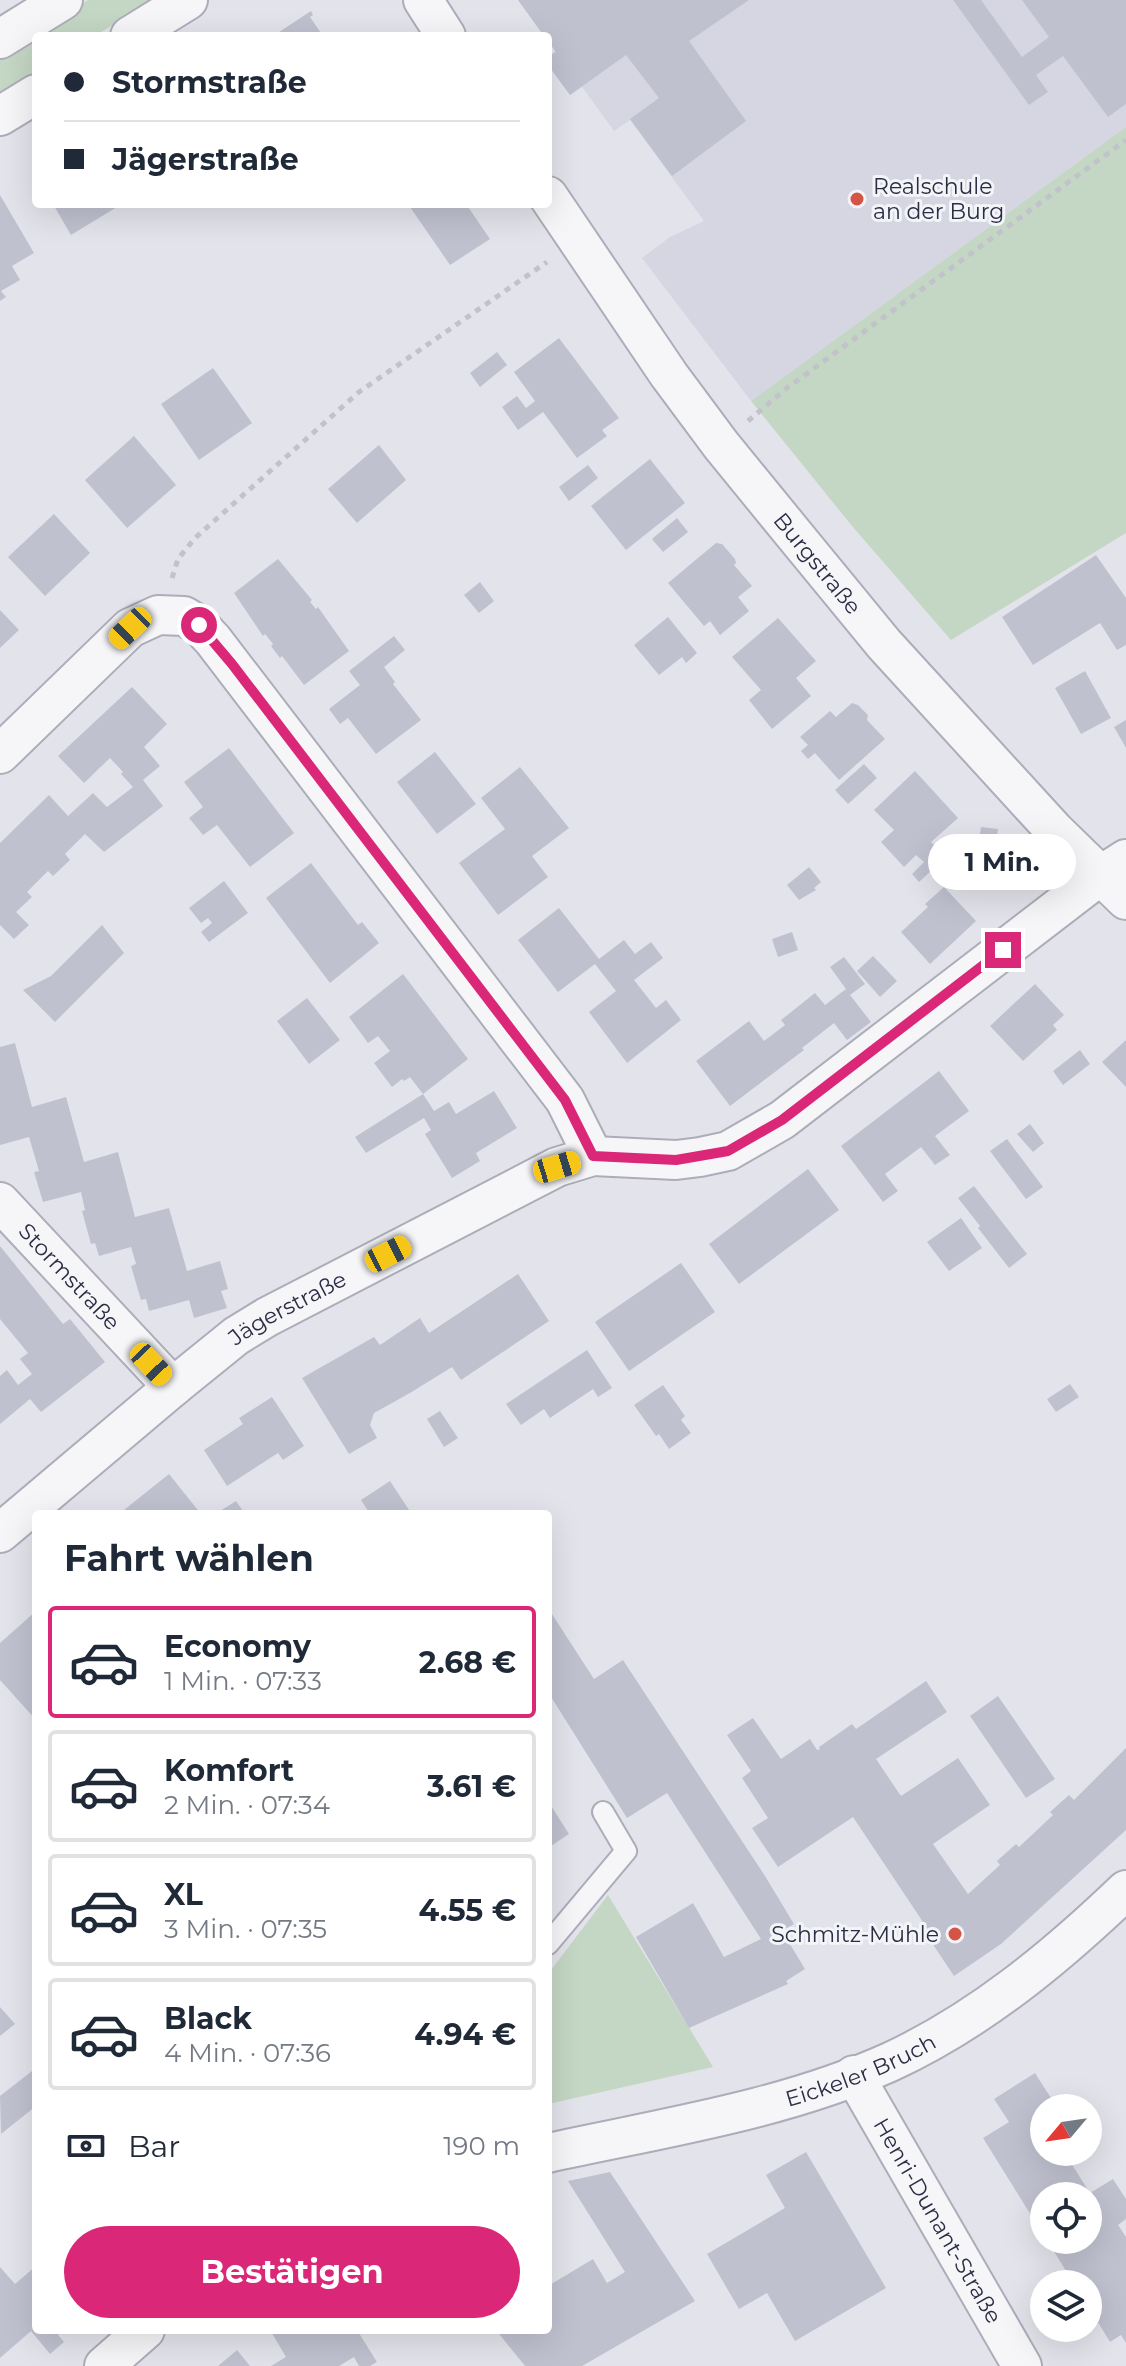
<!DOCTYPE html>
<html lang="de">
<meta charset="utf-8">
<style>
body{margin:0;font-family:Montserrat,sans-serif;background:#f6f6f7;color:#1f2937;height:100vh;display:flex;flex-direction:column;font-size:30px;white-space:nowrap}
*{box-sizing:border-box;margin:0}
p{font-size:26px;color:#747a83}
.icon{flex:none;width:44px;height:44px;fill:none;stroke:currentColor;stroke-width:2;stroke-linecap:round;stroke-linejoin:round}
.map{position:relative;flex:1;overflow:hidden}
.side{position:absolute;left:32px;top:1510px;width:520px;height:824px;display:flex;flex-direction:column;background:#fff;border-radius:8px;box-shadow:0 8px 32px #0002}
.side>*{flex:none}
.hud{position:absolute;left:32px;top:32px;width:520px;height:176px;border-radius:8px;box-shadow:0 8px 32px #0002;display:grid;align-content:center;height:176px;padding:0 32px;background:#fff}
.needle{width:52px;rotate:241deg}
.fabs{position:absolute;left:1030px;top:2094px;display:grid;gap:16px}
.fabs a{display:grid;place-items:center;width:72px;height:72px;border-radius:50%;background:#fff;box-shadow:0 8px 32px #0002;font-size:40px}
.end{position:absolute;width:36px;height:36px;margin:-18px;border:10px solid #db2777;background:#fff;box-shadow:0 0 0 4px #fff}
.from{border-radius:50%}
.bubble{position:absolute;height:56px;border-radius:28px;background:#fff;box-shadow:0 8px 32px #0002;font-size:26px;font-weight:700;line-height:56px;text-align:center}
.car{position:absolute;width:24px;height:48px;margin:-24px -12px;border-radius:10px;box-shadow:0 0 6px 2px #0007;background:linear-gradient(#f5c518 24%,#345 0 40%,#f5c518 0 76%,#345 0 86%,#f5c518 0)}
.hud b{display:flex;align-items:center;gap:28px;height:76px;font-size:30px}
.hud b+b{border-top:2px solid #e0e1e3}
.hud i{width:20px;height:20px;background:#1f2937}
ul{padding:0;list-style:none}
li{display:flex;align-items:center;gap:24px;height:112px;margin:0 16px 12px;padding:0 16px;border:4px solid #e0e1e3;border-radius:8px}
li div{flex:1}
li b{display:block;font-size:30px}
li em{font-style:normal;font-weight:700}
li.active{border-color:#db2777}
li>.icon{width:72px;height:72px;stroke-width:1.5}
h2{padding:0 32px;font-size:36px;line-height:96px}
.pay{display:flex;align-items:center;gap:20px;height:88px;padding:0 32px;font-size:30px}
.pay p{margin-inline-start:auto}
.cta{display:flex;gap:16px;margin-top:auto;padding:16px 32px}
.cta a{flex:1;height:92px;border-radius:48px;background:#db2777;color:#fff;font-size:32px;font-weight:700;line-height:92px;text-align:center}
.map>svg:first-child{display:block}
.built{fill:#d5d6e1}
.green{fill:#c4d6c4}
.building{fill:#c0c1cf}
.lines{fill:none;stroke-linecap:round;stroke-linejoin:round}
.lane-casing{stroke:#acadb9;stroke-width:24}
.street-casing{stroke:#acadb9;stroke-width:42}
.path{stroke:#c1c2ca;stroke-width:5;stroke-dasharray:6 6;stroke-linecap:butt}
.lane{stroke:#f6f6f9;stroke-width:20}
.street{stroke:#f6f6f9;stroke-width:38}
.route{stroke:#db2777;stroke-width:10}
.poi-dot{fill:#d45445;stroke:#f3f4f8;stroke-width:3}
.labels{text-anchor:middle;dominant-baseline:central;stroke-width:6;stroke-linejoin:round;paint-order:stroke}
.poi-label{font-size:22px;fill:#2a2d44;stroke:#f3f4f8;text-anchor:start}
.street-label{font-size:22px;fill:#2a2d44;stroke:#f3f4f8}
</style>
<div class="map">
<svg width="1126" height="2366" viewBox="0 0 1126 2366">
<rect width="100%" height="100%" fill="#e3e4eb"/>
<polygon class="built" points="518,0 1126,0 1126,127 751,401 642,258 670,237 704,221 630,120 614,131 582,87 570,95 548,65 548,57 555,51 548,41 548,36 544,36"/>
<g class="green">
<polygon points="88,0 152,0 95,36 36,36 36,73 0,96 0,55"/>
<polygon points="1126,127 1126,533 951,640 852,526 751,401"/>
<polygon points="608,1895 713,2067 548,2104 548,1974"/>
</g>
<g class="building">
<polygon points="518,0 749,0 689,41 746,121 672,176 630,119 659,98 626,55 570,95 548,65 548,57 556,52 548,41 548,36 544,36"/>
<polygon points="953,0 981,0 1022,57 1049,37 1022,0 1126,0 1126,104 1108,117 1063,56 1036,75 1048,92 1029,105"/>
<polygon points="311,11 313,15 310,17 323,36 273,36"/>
<polygon points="0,195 34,253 12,266 20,280 1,291 6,297 0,301"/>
<polygon points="53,204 122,204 71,235"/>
<polygon points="408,204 466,204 490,239 450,265"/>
<polygon points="559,338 619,418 602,430 607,436 577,458 543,412 518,430 502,407 517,396 526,408 535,401 514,372"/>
<polygon points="497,352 507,365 480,387 470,373"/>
<polygon points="213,368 252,423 199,460 161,404"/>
<polygon points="134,436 176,485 127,528 85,480"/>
<polygon points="379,445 406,480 357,523 328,489"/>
<polygon points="650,459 685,503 626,550 591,506"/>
<polygon points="588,465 598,478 569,501 559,487"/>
<polygon points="54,514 90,553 45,596 8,557"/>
<polygon points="677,518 688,532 663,552 652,539"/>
<polygon points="716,543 722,544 735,559 736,563 734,565 752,586 738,597 749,611 720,635 710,621 704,626 668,583"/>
<polygon points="1096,555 1126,598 1126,645 1117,650 1100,623 1033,665 1002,617"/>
<polygon points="278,559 312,600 310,602 316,609 318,607 349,651 304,685 282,656 280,658 271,646 273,644 265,634 263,636 234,593"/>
<polygon points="480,582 494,601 479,613 464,595"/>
<polygon points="0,610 19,630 0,648"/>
<polygon points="668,617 697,653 686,663 682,657 659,675 634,645"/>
<polygon points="778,618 816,661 796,678 811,696 772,729 749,700 761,690 732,657"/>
<polygon points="394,636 405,650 384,667 395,682 393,684 421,720 376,754 348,718 340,724 329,709 360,685 349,671"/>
<polygon points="1085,671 1111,718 1081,734 1055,688"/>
<polygon points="132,687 167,724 144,747 160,766 143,780 163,806 104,852 85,834 65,854 70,860 53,876 48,871 27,892 32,897 16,912 29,925 14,939 0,925 0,843 49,795 68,816 93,793 107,807 133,787 121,774 123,772 110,758 84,783 58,756"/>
<polygon points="852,703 858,705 868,715 867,720 885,739 839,780 815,753 808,759 801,751 808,745 800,737 830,711 836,717"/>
<polygon points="1126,720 1126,748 1114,727"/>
<polygon points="229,748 294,833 250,867 217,825 203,835 189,818 203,807 184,782"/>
<polygon points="435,752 476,804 437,834 397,782"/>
<polygon points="864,764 877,778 848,804 835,790"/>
<polygon points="520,767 569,828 532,856 548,877 498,915 459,863 505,829 481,798"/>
<polygon points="915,771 958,818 931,842 946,857 919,882 912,874 924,862 916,855 904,867 881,842 894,830 874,810"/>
<polygon points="981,827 998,829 995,850 978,848"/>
<polygon points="311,863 358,925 362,922 379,943 330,983 266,898"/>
<polygon points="809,867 821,882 814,888 816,890 799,900 787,885"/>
<polygon points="224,881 248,913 209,942 201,932 212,923 208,918 201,923 189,908"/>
<polygon points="944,887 976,921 930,964 901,932 928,907 925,904"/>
<polygon points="559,908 599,959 624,940 635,954 651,942 663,958 634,980 656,1008 666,1000 681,1020 627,1063 589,1012 616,991 595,964 558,992 518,940"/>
<polygon points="102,925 124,953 55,1022 23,990 51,976"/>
<polygon points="792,932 798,950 778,957 772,939"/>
<polygon points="873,956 897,981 880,997 857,971"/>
<polygon points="844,957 865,984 850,995 871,1022 847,1040 834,1023 802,1048 804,1050 730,1106 696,1061 749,1021 764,1041 785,1025 781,1020 815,993 825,1005 846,989 830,967"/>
<polygon points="403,974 468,1059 423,1094 410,1077 404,1081 402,1079 392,1087 374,1063 390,1051 378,1036 368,1043 349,1017"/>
<polygon points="1035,984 1064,1015 1053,1025 1057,1030 1023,1061 990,1026"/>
<polygon points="307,998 340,1040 309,1064 277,1021"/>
<polygon points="1126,1040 1126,1087 1102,1062"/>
<polygon points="15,1043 32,1107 66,1097 84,1162 118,1152 135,1217 169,1208 187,1271 220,1261 228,1289 221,1291 227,1308 194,1318 189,1300 149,1311 146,1299 141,1300 131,1266 136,1264 131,1247 99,1256 95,1243 91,1244 82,1211 85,1210 81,1192 43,1202 34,1172 39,1171 29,1137 0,1145 0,1047"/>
<polygon points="1080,1050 1090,1064 1063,1085 1053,1071"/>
<polygon points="939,1071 969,1111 935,1136 950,1155 935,1165 921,1147 885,1174 898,1191 883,1202 841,1146"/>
<polygon points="494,1091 517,1128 476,1153 480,1161 452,1178 425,1134 431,1130 424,1118 366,1153 355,1137 423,1094 434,1111 449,1102 456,1114"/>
<polygon points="1030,1124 1044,1143 1033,1152 1017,1134"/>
<polygon points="1007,1139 1043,1187 1026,1199 990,1151"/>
<polygon points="808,1169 839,1210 739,1284 709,1244"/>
<polygon points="974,1186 1027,1254 1009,1268 978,1228 980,1226 958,1198"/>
<polygon points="961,1218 982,1248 949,1271 927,1242"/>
<polygon points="0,1246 63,1324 70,1319 105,1362 41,1412 30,1399 0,1424 0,1376 7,1370 18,1385 32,1374 20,1359 28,1353 0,1319"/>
<polygon points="681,1263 715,1312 629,1371 595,1322"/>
<polygon points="518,1274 549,1321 461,1380 452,1367 410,1393 374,1413 370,1425 377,1438 349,1454 302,1378 374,1337 380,1345 420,1318 429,1333"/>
<polygon points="587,1350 612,1388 598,1397 593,1389 550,1418 544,1409 521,1425 506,1404"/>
<polygon points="1070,1384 1079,1397 1056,1412 1047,1399"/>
<polygon points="663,1385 685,1416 681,1420 691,1433 669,1449 659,1434 656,1436 634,1405"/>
<polygon points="272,1397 304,1446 283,1460 278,1453 227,1486 204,1450 243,1424 239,1418"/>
<polygon points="440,1411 458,1438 444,1447 427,1419"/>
<polygon points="169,1474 201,1514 119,1514"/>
<polygon points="390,1481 409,1510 403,1514 370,1514 361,1500"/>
<polygon points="236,1501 245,1514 222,1514 220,1511"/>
<polygon points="548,1608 594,1679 623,1660 765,1876 794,1924 782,1931 805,1969 786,1981 788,1984 689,2028 636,1937 693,1903 724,1957 761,1939 667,1793 627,1818 548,1692"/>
<polygon points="36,1611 36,1720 0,1680 0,1643"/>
<polygon points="926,1681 947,1712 876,1759 901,1796 958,1758 990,1805 933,1844 968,1894 1000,1865 997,1861 1016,1844 1019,1847 1053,1815 1050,1812 1069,1795 1074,1800 1126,1748 1126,1830 1001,1944 954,1976 928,1937 931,1934 853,1817 778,1867 752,1828 768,1818 742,1778 751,1771 727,1735 753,1718 781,1759 810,1739 817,1750 820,1749 819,1747 852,1724 856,1729"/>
<polygon points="998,1696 1055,1779 1026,1798 970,1716"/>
<polygon points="548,1801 569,1834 548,1848"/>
<polygon points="0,2007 15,2024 0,2036"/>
<polygon points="32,2071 36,2075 36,2106 1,2134 0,2096"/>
<polygon points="1035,2073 1051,2098 1043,2103 1046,2108 1044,2108 1044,2152 1064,2152 1090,2193 1113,2179 1126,2199 1126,2219 1118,2225 1126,2237 1126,2343 1121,2335 1110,2342 1088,2306 1088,2284 1074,2284 1047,2240 1088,2240 1088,2196 1044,2196 1044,2236 983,2138 1009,2122 994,2099"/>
<polygon points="806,2152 886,2288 795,2341 767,2293 739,2309 707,2254 785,2208 766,2175"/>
<polygon points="610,2172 695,2301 582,2366 525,2366 496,2330 548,2330 548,2286 593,2259 607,2283 625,2272 568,2181"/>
<polygon points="36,2266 36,2330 64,2330 58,2335 64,2342 50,2354 31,2331 0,2358 0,2267 15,2284"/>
<polygon points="270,2330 357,2330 377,2362 370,2366 359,2366 354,2357 339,2366 271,2366 286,2357"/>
<polygon points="237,2350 250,2366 218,2366"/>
</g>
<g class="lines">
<g class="lane-casing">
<polyline id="lane" points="548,1944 626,1851 603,1812"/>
</g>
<g class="street-casing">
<g id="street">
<polyline points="423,0 446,36"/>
<polyline points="130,36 188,0"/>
<polyline points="0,39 63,0"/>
<polyline points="0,116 36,94"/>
<path id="s1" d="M548 196 669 375 721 445 792 532 884 644 1055 831 1126 900"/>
<polyline points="0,754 130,628 158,615 184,616 199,625 213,640 565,1100 593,1156"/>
<path id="s2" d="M0 1202 173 1387"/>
<path id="s3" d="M0 1533 173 1387 236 1336 267 1317 557 1167 593 1156 676 1160 700 1157 728 1151 782 1120 1101 875 1126 859"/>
<path id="s4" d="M854 2075 1022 2366"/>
<path id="s5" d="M548 2153C662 2128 783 2110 890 2062 979 2021 1056 1957 1126 1890"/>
<polyline points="104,2366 145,2330"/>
</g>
</g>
<g class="path">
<polyline points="748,421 787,388 1126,140"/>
<polyline points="172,578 178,559 195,538 359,392 547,262"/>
</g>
<use href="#lane" class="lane"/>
<use href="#street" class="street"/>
</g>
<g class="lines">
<polyline class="route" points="199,625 232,664 565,1100 593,1156 676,1160 728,1151 782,1120 1003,950"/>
</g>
<g class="poi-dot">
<circle cx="857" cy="199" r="8"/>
<circle cx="955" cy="1934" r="8"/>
</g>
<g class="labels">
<g class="poi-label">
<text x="873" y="186">Realschule<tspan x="873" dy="25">an der Burg</tspan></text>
<text x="939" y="1934" text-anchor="end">Schmitz-Mühle</text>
</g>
<g class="street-label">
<text stroke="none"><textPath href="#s1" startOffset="456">Burgstraße</textPath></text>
<text stroke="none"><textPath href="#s2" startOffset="102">Stormstraße</textPath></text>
<text stroke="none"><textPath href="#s3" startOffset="366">Jägerstraße</textPath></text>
<text stroke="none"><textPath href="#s5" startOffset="324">Eickeler Bruch</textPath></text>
<text stroke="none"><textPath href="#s4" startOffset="168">Henri-Dunant-Straße</textPath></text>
</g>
</g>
</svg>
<div class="fabs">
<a><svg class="needle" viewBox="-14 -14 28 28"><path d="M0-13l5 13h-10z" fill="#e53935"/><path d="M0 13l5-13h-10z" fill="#747a83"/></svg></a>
<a><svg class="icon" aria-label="locate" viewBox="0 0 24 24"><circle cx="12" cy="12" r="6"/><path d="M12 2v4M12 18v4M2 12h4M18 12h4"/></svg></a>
<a><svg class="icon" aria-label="layers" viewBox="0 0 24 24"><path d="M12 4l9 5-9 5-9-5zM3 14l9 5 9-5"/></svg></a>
</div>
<i class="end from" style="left:199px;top:625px"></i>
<i class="end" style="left:1003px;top:950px"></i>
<div class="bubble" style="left:928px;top:834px;width:148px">1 Min.</div>
<i class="car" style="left:130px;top:628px;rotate:226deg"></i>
<i class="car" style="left:557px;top:1167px;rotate:73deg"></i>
<i class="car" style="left:388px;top:1254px;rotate:63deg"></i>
<i class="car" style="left:151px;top:1364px;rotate:137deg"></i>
<div class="hud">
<b><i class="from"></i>Stormstraße</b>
<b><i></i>Jägerstraße</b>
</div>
<section class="side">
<h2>Fahrt wählen</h2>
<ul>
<li class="active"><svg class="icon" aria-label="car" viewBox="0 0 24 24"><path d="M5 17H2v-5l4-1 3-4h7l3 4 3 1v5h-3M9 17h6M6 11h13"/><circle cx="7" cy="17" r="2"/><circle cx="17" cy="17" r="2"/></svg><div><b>Economy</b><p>1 Min. · 07:33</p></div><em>2.68 €</em></li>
<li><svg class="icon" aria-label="car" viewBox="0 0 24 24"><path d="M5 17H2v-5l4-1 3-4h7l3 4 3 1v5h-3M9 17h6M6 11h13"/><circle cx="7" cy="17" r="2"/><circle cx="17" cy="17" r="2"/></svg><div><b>Komfort</b><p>2 Min. · 07:34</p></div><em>3.61 €</em></li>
<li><svg class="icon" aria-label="car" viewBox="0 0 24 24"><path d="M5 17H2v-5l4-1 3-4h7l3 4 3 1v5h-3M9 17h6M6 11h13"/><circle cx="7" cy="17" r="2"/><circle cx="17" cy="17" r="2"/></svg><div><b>XL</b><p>3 Min. · 07:35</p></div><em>4.55 €</em></li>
<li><svg class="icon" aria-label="car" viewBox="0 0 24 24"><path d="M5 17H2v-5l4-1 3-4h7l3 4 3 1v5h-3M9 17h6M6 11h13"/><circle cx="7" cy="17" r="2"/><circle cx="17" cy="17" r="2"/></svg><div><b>Black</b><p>4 Min. · 07:36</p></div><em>4.94 €</em></li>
</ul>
<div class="pay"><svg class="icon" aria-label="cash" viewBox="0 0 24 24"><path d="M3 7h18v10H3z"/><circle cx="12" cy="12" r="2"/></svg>Bar<p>190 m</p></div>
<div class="cta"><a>Bestätigen</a></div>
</section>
</div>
